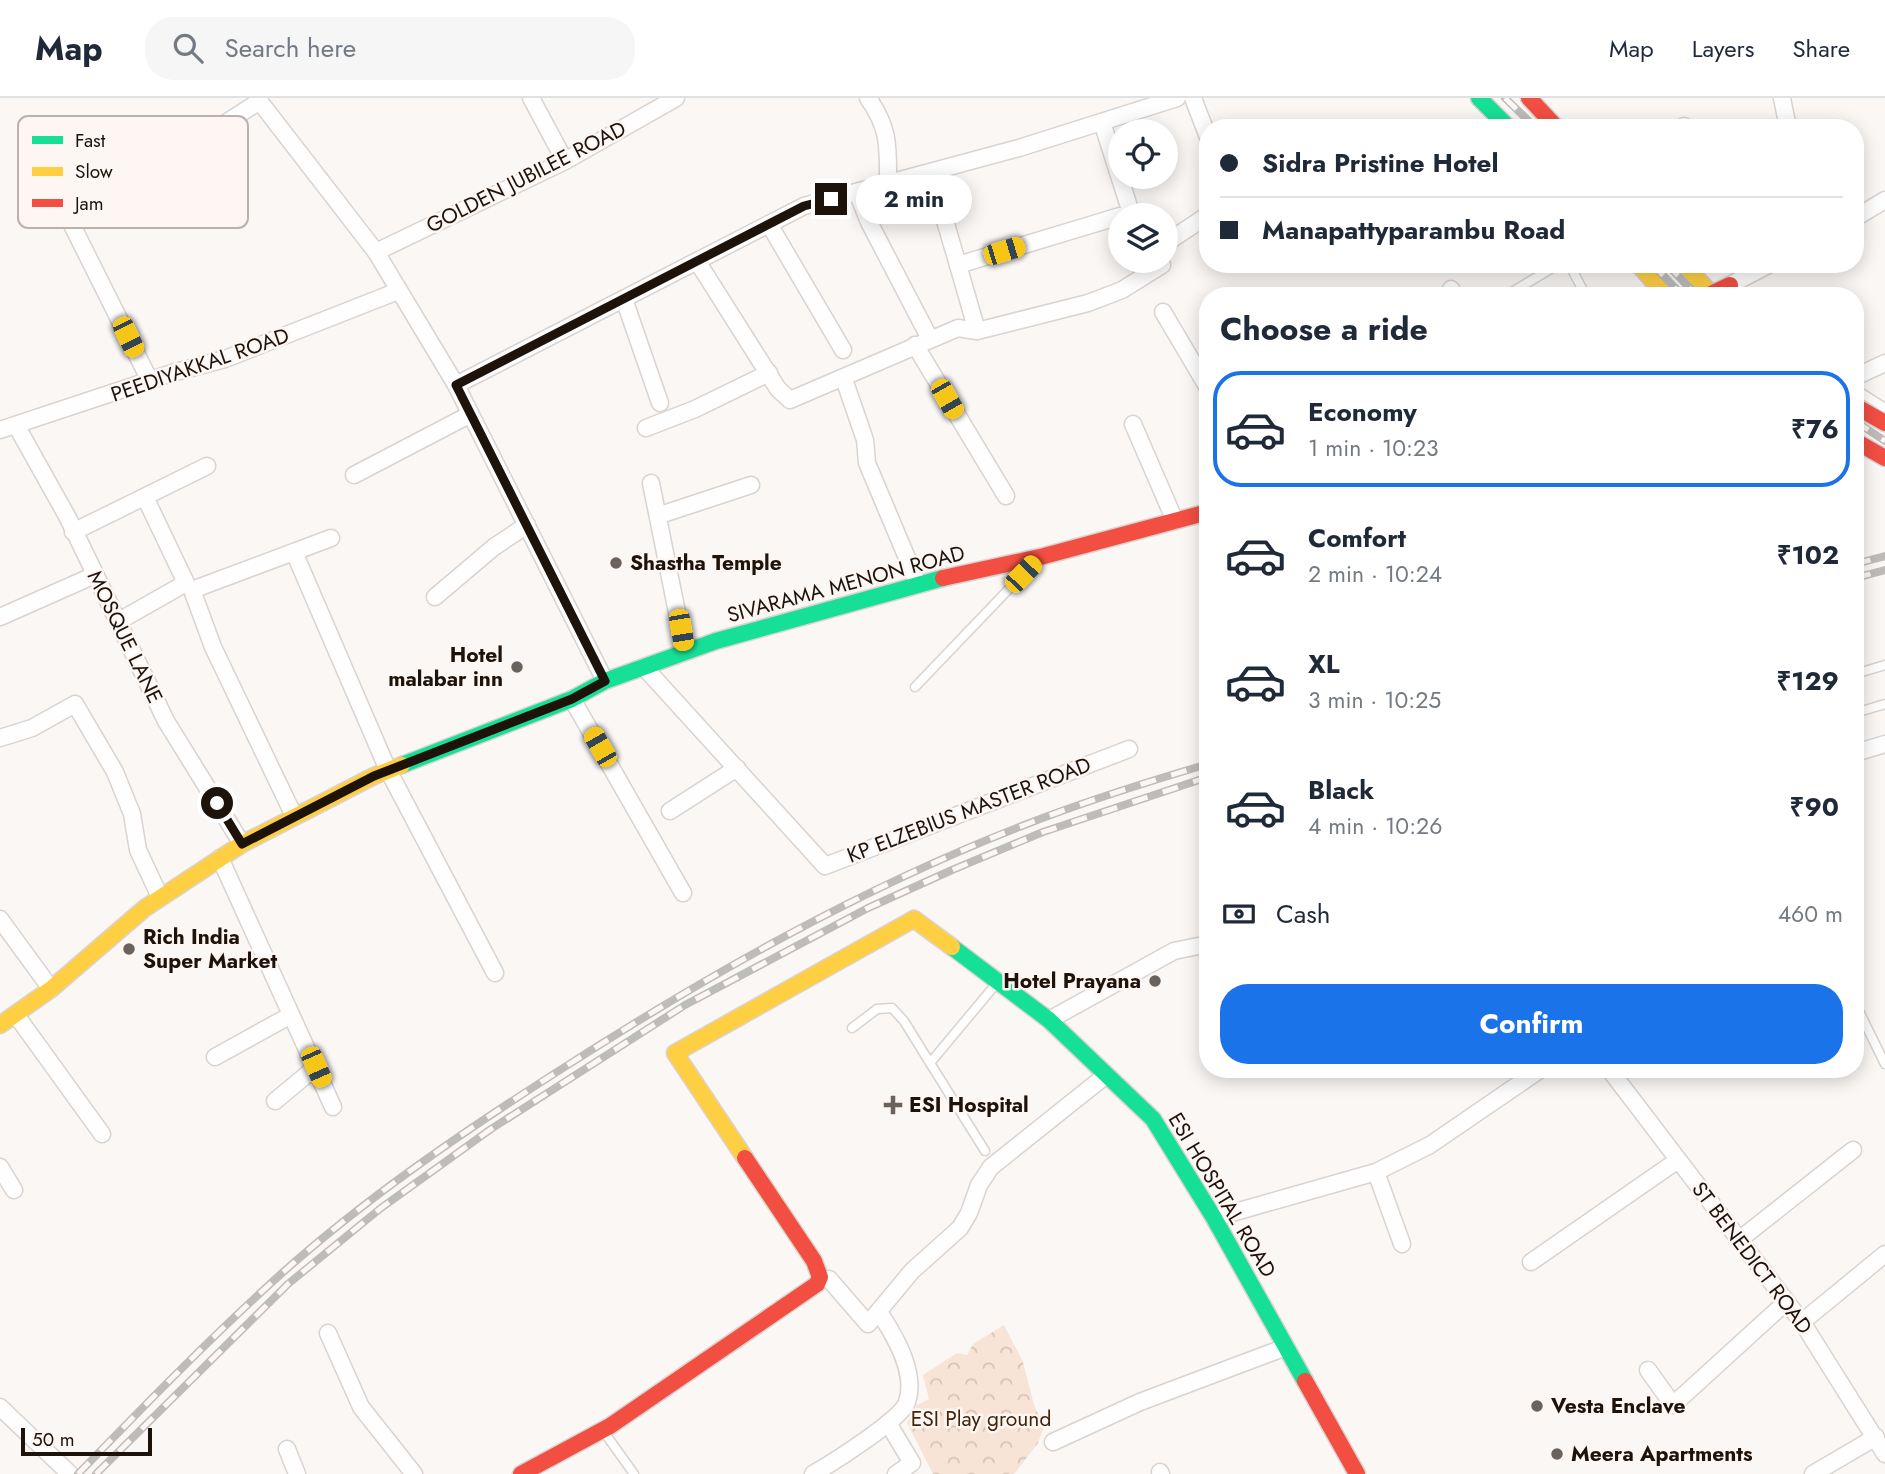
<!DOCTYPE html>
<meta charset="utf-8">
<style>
body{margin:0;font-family:Jost,sans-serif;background:#f6f6f7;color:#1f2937;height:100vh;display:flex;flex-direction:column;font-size:26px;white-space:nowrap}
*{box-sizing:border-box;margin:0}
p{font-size:23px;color:#747a83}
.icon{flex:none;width:38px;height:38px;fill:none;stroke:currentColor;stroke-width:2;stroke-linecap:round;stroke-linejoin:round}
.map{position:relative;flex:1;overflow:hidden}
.panel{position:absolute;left:1199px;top:189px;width:665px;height:791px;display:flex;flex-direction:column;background:#fff;border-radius:28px;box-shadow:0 4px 18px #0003}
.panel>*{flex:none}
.top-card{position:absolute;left:1199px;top:21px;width:665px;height:154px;border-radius:28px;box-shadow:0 4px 18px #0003;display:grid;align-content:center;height:154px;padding:0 21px;background:#fff}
.controls{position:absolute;left:1108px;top:21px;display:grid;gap:14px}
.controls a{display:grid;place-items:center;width:70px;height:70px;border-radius:50%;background:#fff;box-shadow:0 4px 18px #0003;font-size:35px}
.scale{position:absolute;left:21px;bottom:18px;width:131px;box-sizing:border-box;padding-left:7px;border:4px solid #1d130b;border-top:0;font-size:19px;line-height:24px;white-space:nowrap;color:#1d130b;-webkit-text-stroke:5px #fdf6f2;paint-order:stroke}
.end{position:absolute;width:32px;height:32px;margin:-16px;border:9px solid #1d130b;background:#fff;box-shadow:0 0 0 4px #fff}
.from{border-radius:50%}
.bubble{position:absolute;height:49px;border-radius:24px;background:#fff;box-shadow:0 4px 18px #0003;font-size:23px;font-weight:700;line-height:49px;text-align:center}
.car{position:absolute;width:21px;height:42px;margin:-21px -10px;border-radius:9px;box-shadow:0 0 5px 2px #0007;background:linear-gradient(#f5c518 24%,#345 0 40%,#f5c518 0 76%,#345 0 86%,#f5c518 0)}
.top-card b{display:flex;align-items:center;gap:24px;height:66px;font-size:26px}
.top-card b+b{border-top:2px solid #e0e1e3}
.top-card i{width:18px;height:18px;background:#1f2937}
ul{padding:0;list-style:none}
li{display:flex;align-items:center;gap:21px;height:116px;margin:0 14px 10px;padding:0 7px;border:4px solid transparent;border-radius:28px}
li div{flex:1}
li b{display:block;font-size:26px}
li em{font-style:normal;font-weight:700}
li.current{border-color:#1a73e8}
li>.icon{width:63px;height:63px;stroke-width:1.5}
h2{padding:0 21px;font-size:32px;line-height:84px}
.pay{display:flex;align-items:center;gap:18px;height:77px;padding:0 21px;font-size:26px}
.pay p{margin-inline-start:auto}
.cta{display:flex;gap:14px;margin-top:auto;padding:14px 21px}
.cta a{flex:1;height:80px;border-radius:28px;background:#1a73e8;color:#fff;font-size:28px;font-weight:700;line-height:80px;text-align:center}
header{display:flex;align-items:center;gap:42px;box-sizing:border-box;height:98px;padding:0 35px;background:#fff;border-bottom:2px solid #e0e1e3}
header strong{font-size:33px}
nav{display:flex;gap:38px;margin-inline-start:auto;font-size:24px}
.search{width:490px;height:63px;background:#f6f6f7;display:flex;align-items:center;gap:18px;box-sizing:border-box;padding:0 24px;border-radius:28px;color:#747a83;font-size:26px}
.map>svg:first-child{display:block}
.park{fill:url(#park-crowns)}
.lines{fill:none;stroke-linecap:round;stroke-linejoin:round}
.lane-casing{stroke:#dad3cf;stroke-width:11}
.street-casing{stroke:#dad3cf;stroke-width:19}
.fast-casing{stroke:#dad3cf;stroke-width:19}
.slow-casing{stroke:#dad3cf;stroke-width:19}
.jam-casing{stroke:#dad3cf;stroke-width:19}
.lane{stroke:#fefefe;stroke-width:8}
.street{stroke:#fefefe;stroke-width:16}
.fast{stroke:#16e098;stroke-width:16}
.slow{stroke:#ffcf43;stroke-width:16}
.jam{stroke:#f24e42;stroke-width:16}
.rail-casing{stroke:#bebcbb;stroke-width:8}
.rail{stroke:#fdf6f2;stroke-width:5;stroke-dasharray:16;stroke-linecap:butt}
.route{stroke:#1d130b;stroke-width:9}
.poi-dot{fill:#6a635d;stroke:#fdf6f2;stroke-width:2.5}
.labels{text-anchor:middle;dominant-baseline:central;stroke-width:5;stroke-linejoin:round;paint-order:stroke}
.street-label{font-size:21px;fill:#1d130b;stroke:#fdf6f2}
.poi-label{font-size:21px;font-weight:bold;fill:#1d130b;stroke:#fdf6f2;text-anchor:start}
.park-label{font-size:21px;fill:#432409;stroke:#fdf6f2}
.key{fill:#fdf6f2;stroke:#bab2ad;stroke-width:2}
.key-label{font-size:19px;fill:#1d130b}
</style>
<header>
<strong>Map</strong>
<div class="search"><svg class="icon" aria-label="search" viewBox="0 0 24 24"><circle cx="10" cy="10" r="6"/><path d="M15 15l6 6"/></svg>Search here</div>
<nav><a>Map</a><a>Layers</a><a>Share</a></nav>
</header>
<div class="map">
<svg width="1885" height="1376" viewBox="0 0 1885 1376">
<defs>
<pattern id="park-crowns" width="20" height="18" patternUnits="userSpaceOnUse" patternTransform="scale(1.75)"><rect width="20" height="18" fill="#f8e4d7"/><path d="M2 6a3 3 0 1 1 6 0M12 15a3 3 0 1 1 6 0" fill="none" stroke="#d4c3b7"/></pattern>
</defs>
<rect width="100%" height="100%" fill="#faf7f5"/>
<polygon class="park" points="1004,1227 1023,1264 1034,1307 1044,1329 1038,1345 1014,1376 933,1376 907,1325 917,1307 929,1301 923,1277 957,1255 967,1257 973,1246"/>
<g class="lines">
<g class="lane-casing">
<g id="lane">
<polyline points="1569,166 1586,198"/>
<polyline points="1505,198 1559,166"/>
<polyline points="1855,291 1885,310"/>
<polyline points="1855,576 1885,567"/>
<polyline points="915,589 1031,468"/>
<polyline points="1855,615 1885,606"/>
<polyline points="1855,905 1885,966"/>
<polyline points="852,930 877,911 892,910 904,923 930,965 996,886"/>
<polyline points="930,965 985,1053"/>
<polyline points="604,1334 634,1376"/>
</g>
</g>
<g class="street-casing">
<g id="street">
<polyline points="257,0 376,154 456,287 605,583"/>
<polyline points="531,0 565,63"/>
<path d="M868 0C890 31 888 50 888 86"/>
<polyline points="1193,0 1208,39"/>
<polyline points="1782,0 1788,30"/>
<polyline points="1102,24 1131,115"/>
<polyline points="1682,30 1684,28"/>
<polyline points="931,75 958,167 1120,118"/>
<polyline points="857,94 869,124 930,241"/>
<polyline points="1855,120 1885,102"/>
<polyline points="769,126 843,252"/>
<polyline points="1166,145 1208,117"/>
<polyline points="376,154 565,63 676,0"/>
<polyline points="697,163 778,291 790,302 958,230 977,233"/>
<polyline points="958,167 977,233 1088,205 1122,192 1162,167 1160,163"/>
<polyline points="1730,187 1770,166"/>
<polyline points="1451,191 1454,198"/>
<polyline points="624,201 660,305"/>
<polyline points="1163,214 1208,290"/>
<polyline points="915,247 1006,398"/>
<polyline points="1855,279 1885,265"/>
<polyline points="844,281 865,342 867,365 918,486"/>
<polyline points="150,283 72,127 121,92 260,3"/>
<polyline points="456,287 804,108 1019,50 1177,0"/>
<polyline points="1133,326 1175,423"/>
<polyline points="16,327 68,420 166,623 242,746"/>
<polyline points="646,330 695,311 769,275"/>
<polyline points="0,332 172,275 225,261 398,193"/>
<polyline points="354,377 469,317"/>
<polyline points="651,385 685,554"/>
<polyline points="660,417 751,387"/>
<polyline points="73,434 207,368"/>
<polyline points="294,454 388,672 495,875"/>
<polyline points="435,499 494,449 527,427"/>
<polyline points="0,519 95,477"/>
<polyline points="119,523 186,485 145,399"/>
<polyline points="644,569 825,768 1129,651"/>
<polyline points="572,601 683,795"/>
<polyline points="0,640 32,630 75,606 115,674 132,716 138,752 160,799"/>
<polyline points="1855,655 1885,646"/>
<polyline points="670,713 737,670"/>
<polyline points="294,718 213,549 192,492 331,440"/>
<polyline points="220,760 333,1009"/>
<polyline points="0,821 51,891"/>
<polyline points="16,917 102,1036"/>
<polyline points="1049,922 1174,853 1208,846"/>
<polyline points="215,959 291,917"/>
<polyline points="1609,971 1802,1224 1885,1356"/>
<polyline points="275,1003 316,969"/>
<polyline points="0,1069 14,1092"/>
<polyline points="1376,1074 1402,1146"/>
<polyline points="1214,1120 1376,1074 1430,1047 1541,971"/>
<polyline points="1739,1142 1853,1052"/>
<polyline points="1531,1164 1678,1062"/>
<polyline points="829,1181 868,1226 912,1173 960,1130 969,1115 979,1087 991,1069 1105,978"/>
<polyline points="1802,1224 1885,1156"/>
<polyline points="328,1235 361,1309 414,1376"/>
<polyline points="1648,1272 1673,1307 1786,1204"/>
<polyline points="0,1309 70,1376"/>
<polyline points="888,1325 912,1365 896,1376"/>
<polyline points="1053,1344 1140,1304 1286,1249"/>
<polyline points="287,1351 297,1376"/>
<polyline points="1160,1374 1161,1376"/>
<path d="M813 1376C832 1365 902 1321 907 1304 917 1275 895 1238 879 1214"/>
<polyline points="1813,1376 1876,1339"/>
</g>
</g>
<g class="fast-casing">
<g id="fast">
<polyline points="1479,0 1509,30"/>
<polyline points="402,667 572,601 605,583 716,543 943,480"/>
<polyline points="952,849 1049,922 1153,1021 1214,1120 1305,1283"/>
</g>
</g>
<g class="slow-casing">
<g id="slow">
<polyline points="1638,166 1666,198"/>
<polyline points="1684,166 1713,198"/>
<polyline points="0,927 51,891 145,810 242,746 374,678 402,667"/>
<polyline points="745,1060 675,955 914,821 952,849"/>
</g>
</g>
<g class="jam-casing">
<g id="jam">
<polyline points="1529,0 1557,30"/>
<polyline points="1711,196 1730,187"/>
<polyline points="1855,308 1885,325"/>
<polyline points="1855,343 1885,360"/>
<polyline points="943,480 1044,458 1208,414"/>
<polyline points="1305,1283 1357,1376"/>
<polyline points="521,1376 610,1328 817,1186 820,1179 814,1163 745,1060"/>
</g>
</g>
<use href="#lane" class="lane"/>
<use href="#street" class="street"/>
<use href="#fast" class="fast"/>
<use href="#slow" class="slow"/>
<use href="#jam" class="jam"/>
<g class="rail-casing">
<g id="rail">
<polyline points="1505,0 1536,30"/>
<polyline points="1652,166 1683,198"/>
<polyline points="1667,166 1697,198"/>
<polyline points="1855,323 1885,343"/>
<polyline points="1855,466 1885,458"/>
<polyline points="1855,480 1885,472"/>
<path d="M78 1376C144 1308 210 1240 281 1176 367 1099 463 1034 560 972 708 877 863 789 1027 726 1086 703 1147 684 1208 666"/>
<polyline points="96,1376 288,1186 381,1110 491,1031 685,907 868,810 952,772 1043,734 1208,679"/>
</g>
</g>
<use href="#rail" class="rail"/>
</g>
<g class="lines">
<polyline class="route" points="217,705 242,746 374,678 572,601 605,583 456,287 804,108 831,101"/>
</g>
<g class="poi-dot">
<circle cx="616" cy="465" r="7"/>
<circle cx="517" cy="569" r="7"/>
<circle cx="129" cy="851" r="7"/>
<circle cx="1155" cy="883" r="7"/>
<path d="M889.5 996.5h7v7h7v7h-7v7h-7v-7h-7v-7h7z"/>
<circle cx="1537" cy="1308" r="7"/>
<circle cx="1557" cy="1356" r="7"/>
</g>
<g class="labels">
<g class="street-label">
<text transform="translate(526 79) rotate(-27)">GOLDEN JUBILEE ROAD</text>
<text transform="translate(200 267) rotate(-19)">PEEDIYAKKAL ROAD</text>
<text transform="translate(846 486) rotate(-15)">SIVARAMA MENON ROAD</text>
<text transform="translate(125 539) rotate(64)">MOSQUE LANE</text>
<text transform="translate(969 712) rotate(-21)">KP ELZEBIUS MASTER ROAD</text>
<text transform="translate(1222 1097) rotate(59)">ESI HOSPITAL ROAD</text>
<text transform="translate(1752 1160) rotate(53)">ST BENEDICT ROAD</text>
</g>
<g class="poi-label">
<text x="630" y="465">Shastha Temple</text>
<text x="503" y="557" text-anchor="end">Hotel<tspan x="503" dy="24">malabar inn</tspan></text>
<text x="143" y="839">Rich India<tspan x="143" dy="24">Super Market</tspan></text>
<text x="1141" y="883" text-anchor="end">Hotel Prayana</text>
<text x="909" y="1007">ESI Hospital</text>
<text x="1551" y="1308">Vesta Enclave</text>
<text x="1571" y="1356">Meera Apartments</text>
</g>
<g class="park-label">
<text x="981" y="1321">ESI Play ground</text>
</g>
</g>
<rect x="18" y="18" width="230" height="112" rx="10" class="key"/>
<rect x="32" y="38" width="31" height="8" fill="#16e098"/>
<rect x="32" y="69" width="31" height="9" fill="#ffcf43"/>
<rect x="32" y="101" width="31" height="8" fill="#f24e42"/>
<g class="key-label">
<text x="75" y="49">Fast</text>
<text x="75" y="80">Slow</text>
<text x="75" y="112">Jam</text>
</g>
</svg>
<div class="controls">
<a><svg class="icon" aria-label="locate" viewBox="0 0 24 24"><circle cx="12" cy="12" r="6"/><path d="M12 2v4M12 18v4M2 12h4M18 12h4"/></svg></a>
<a><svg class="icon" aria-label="layers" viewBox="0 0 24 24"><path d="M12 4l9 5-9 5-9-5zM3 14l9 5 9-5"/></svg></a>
</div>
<div class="scale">50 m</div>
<i class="end from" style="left:217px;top:705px"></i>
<i class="end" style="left:831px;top:101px"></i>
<div class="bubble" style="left:856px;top:77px;width:116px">2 min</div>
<i class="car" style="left:1004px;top:153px;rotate:73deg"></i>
<i class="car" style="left:128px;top:239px;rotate:154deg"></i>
<i class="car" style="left:947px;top:301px;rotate:150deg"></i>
<i class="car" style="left:1023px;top:476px;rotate:44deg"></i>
<i class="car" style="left:681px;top:532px;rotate:170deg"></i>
<i class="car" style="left:600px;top:649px;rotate:330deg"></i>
<i class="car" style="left:316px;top:969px;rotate:156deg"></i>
<div class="top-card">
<b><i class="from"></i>Sidra Pristine Hotel</b>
<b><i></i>Manapattyparambu Road</b>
</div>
<section class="panel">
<h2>Choose a ride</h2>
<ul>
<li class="current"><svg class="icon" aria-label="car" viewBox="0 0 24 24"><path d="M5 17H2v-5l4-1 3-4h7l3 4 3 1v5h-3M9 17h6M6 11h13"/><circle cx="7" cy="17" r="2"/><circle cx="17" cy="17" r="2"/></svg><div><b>Economy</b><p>1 min · 10:23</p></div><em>₹76</em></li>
<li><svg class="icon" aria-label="car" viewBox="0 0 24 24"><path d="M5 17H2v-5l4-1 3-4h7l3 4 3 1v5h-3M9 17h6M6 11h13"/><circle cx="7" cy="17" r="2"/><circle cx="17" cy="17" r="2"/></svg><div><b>Comfort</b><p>2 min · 10:24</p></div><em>₹102</em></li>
<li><svg class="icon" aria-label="car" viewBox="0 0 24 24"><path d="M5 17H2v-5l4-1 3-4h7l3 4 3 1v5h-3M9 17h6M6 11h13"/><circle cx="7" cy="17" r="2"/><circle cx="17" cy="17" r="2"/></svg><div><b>XL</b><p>3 min · 10:25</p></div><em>₹129</em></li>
<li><svg class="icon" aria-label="car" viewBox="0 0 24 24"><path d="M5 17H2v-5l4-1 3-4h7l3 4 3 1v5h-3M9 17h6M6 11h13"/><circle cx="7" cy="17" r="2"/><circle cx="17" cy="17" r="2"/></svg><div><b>Black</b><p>4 min · 10:26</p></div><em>₹90</em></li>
</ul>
<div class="pay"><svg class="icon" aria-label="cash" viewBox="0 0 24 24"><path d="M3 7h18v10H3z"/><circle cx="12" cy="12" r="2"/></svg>Cash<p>460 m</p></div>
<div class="cta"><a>Confirm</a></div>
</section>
</div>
